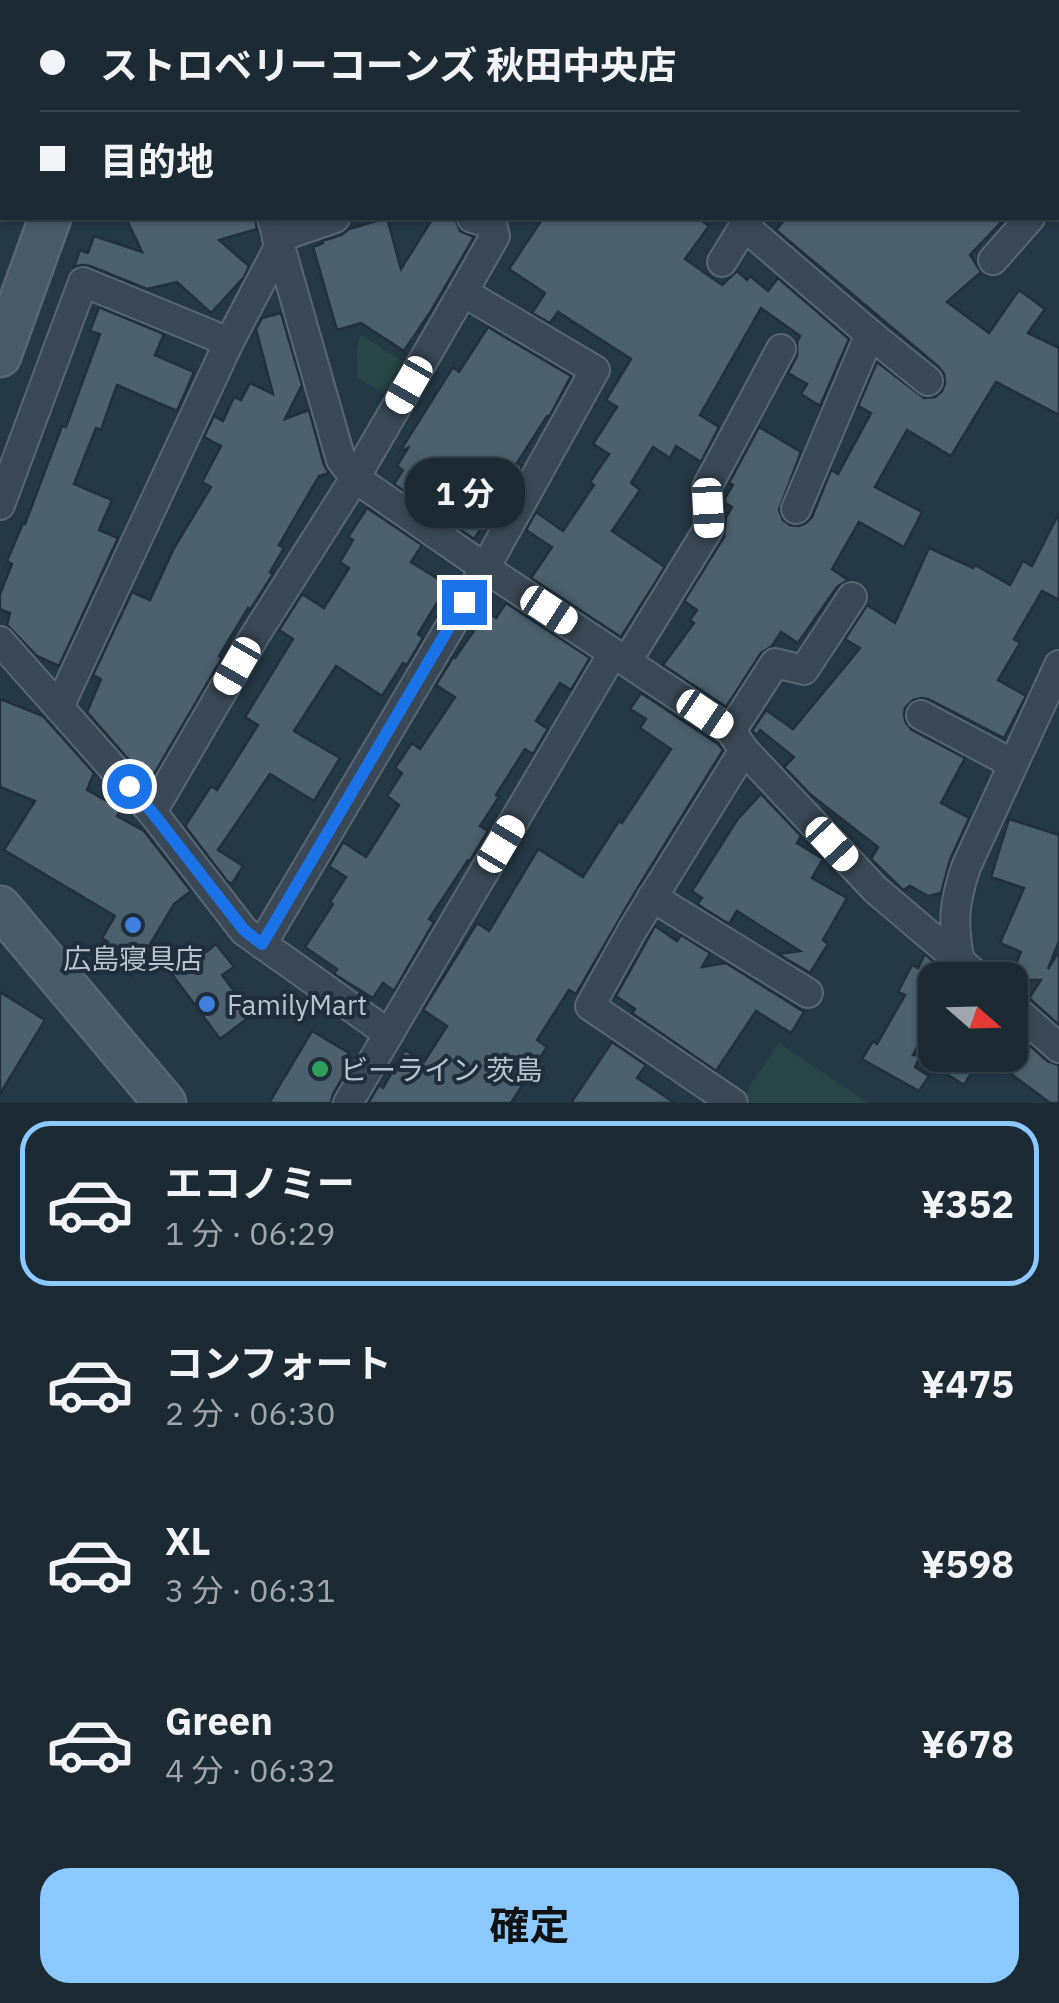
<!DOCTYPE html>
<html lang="ja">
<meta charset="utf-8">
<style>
body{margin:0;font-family:"IBM Plex Sans","Noto Sans JP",sans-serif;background:#25323c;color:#f1f3f6;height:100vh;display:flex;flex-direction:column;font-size:38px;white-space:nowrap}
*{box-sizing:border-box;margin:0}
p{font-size:32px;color:#a0a7ac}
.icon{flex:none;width:55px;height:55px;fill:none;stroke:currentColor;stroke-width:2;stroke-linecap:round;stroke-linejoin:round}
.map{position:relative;height:1103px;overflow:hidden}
.drawer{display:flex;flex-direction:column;background:#1c2a34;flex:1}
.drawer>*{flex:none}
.top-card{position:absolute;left:0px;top:0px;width:1060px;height:220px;box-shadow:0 2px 8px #0004,0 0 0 2px #3a464f;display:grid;align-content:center;height:220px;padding:0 40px;background:#1c2a34}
.needle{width:65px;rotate:110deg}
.buttons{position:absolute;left:918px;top:962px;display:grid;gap:20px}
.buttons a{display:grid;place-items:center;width:110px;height:110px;border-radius:20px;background:#1c2a34;box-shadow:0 2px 8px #0004,0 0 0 2px #3a464f;font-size:50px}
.end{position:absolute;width:45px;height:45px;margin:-22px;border:12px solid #1a73e8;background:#fff;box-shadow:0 0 0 5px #fff}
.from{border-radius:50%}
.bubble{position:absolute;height:70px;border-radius:30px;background:#1c2a34;box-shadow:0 2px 8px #0004,0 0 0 2px #3a464f;font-size:32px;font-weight:700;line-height:70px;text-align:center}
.car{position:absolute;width:30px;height:60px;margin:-30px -15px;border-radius:12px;box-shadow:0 0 8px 2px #0007;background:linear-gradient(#fff 24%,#345 0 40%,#fff 0 76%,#345 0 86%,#fff 0)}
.top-card b{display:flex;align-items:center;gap:35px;height:95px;font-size:38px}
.top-card b+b{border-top:2px solid #3a464f}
.top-card i{width:25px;height:25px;background:#f1f3f6}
ul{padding:18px 0 0;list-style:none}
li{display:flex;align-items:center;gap:30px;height:165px;margin:0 20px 15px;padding:0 20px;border:5px solid transparent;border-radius:30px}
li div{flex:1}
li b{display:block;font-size:38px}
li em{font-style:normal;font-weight:700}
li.selected{border-color:#8cc9ff}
li>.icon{width:90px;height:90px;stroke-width:1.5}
.button{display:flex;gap:20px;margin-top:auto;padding:20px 40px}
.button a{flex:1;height:115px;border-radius:30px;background:#8cc9ff;color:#111;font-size:40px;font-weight:700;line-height:115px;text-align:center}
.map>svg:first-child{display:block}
.green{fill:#274645}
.building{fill:#4c606e;stroke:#21303c;stroke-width:2.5}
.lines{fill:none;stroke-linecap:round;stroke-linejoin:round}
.street-casing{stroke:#596772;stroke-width:32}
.secondary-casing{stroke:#596772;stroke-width:45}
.street{stroke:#3a4955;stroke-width:28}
.secondary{stroke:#485968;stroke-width:40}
.route{stroke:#1a73e8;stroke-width:12}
.shop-dot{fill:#3f7fe0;stroke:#1f2e3a;stroke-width:4}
.leisure-dot{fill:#2e9e5b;stroke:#1f2e3a;stroke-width:4}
.labels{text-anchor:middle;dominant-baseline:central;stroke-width:8;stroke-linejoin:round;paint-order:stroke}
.poi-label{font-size:28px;fill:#b8c4ce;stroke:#1f2e3a;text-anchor:start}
</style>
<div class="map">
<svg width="1059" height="1103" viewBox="0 0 1059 1103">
<rect width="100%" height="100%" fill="#253845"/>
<g class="green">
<path d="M361 335 404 362 386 395 357 377C359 361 354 351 361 335Z"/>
<polygon points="779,1043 868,1103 750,1103 744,1095"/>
</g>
<g class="building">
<polygon points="126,218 255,218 257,229 219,240 249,266 244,277 211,313 177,282 147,289 90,266 81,265 74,267 80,250 88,253 94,236 142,252"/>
<polygon points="387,218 401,269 433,218 455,218 460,231 474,237 431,311 404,351 361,323 337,330 313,247 323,243 322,241 341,235 349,229"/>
<polygon points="543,218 698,218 709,226 685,259 722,285 737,271 747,280 750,276 768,291 778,278 849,339 820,406 801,394 807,384 788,373 797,356 797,342 800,336 761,308 700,415 719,427 701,462 676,446 670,458 653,447 631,483 640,490 612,531 665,567 621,637 531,578 552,547 526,530 536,512 563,531 594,485 590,482 609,454 593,444 617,407 606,400 631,359 558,312 550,323 532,313 545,293 509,269"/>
<polygon points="786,218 1005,218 970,255 981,272 947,302 989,333 1019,290 1045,309 1028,333 1059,348 1059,415 996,382 951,456 907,430 875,487 922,512 904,547 859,522 832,569 848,580 837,587 798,643 781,632 772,646 761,653 726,707 663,665 694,623 690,620 697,610 684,601 724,537 726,517 732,507 725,503 725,498 733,485 729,483 759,427 801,452 779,510 783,520 790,525 799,526 806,523 812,517 831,470 838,474 871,413 858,406 877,362 924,398 935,397 942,391 945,383 944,374 939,367 776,230"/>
<polygon points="99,307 164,334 155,355 194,372 177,411 117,385 101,430 96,428 74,484 112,500 99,530 118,538 59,666 37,656 7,625 10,613 0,609 0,594 12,564 7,561 23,523 25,524 62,426 66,427 100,334 90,331"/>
<polygon points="281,313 302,385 285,419 309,410 324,465 329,473 319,476 279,545 284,548 270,572 273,574 250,610 248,608 219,656 222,658 154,774 130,761 87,712 101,679 93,675 132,592 150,600 174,548 211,487 202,482 221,446 204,437 214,416 223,421 234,397 241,400 250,383 273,394 256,329 262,318"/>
<polygon points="488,327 571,376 549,417 547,416 517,463 522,466 491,521 487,519 474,539 394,484 403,470 397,466 408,448 400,451 453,367 459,372"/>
<polygon points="367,508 422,545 411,562 448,585 418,634 423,638 407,665 403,663 382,696 336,666 294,731 340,758 314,801 270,774 218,850 243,866 232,884 227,881 185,826 211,786 217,790 258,725 245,717 293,639 279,630 302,594 324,608 349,568 340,562 353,540 348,537"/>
<polygon points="1059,513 1059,600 1042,591 1014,639 1020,643 998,680 1026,696 1004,738 928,699 921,698 913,700 905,708 904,715 906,723 912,730 965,758 941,803 969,818 950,860 941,893 928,896 910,886 903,890 871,859 878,847 811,795 784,767 794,757 760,730 757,735 752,731 766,710 793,729 860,648 845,639 867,605 895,623 929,548 973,568 975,565 1010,585 1023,561 1032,566"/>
<polygon points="506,603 590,658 571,690 560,683 536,721 548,729 533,754 525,749 496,795 499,797 480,826 488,831 470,861 468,860 429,919 434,922 394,991 383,983 373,998 334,974 337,969 305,947 333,904 330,902 346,877 329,866 343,842 366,857 399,805 387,796 402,773 395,768 412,743 420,749 455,697 436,685 453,657 455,658 487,612 496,618"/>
<polygon points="641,693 718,744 723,750 637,889 576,994 569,990 537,1040 547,1047 511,1103 368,1103 379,1085 383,1088 405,1050 424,1062 447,1026 423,1010 477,923 489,931 538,849 583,877 619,821 622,823 671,749 640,728 646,719 630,709"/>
<polygon points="0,699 43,716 94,773 87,790 121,809 117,816 144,831 191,891 174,904 131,976 100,957 108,942 102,938 115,916 4,850 35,801 0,787"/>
<polygon points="761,794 801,836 797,843 823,859 812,878 847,898 823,940 828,944 810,973 778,954 800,951 737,911 729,924 700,906 698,903 702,898 692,891 737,820"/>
<polygon points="1009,819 1059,835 1059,941 1048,969 1059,951 1059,1025 1029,998 1041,980 1009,980 1021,952 1000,943 1024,888 991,877"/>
<polygon points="655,926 677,941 681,935 710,953 702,967 726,963 804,1012 791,1033 756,1011 716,1071 632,1013 635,1009 616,996"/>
<polygon points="216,944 234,967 222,975 252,1015 220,1039 169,970 202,946 206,952"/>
<polygon points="925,954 950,976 951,980 935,980 935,1013 913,1055 983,1055 964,1085 920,1057 915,1067 929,1076 919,1091 862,1059 873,1041 877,1044 905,995 898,992 912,965 918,968"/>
<polygon points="0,992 45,1020 0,1094"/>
<polygon points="1010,1028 1047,1061 1059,1065 1059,1103 1050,1103 986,1055 1010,1055"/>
<polygon points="312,1031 349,1053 343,1064 349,1067 333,1094 331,1103 269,1103"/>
<polygon points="612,1042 646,1065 637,1078 675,1103 571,1103"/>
</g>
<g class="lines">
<g class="street-casing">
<g id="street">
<polyline points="213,0 215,2"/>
<polyline points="870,0 872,2"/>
<polyline points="1016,0 1018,2"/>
<polyline points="237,2 240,0"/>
<polyline points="598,2 605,0"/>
<polyline points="0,17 1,16"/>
<polyline points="1058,46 1059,48"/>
<polyline points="0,150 2,149"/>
<polyline points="1058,186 1059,184"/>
<polyline points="272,218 341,460 355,478 485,568 731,731 744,750 876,890 982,980"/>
<polyline points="744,226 870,334 796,509"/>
<polyline points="277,238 335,218"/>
<polyline points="993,260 1030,218"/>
<polyline points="722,262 749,218"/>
<polyline points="463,292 495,236 492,224 472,218"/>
<polyline points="870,334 928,381"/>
<polyline points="0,505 83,282 229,342"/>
<polyline points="0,641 152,812 244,931 389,1034"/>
<polyline points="627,661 709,528 707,487 781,349"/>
<polyline points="59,707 229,342 279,247"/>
<polyline points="921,715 1013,764"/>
<polyline points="731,731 775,663 804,670 852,597"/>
<polyline points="152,812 254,637 355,478 463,292 595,370 485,568 262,944"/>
<polyline points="652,897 808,993"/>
<path d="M960 961C952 924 954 903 966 867L1059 665"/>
<polyline points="1010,1005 1059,1048"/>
<polyline points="348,1103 613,653"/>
<polyline points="733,1103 590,1006 633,929 744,750"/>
</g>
</g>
<g class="secondary-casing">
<g id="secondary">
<polyline points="127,2 128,0"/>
<polyline points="0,356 50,218"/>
<polyline points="0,907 165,1103"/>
</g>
</g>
<use href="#street" class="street"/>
<use href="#secondary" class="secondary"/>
</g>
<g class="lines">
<polyline class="route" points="129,786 152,812 244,930 262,944 464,602"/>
</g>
<g class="shop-dot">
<circle cx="133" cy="925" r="10"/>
<circle cx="207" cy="1004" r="10"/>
</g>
<circle class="leisure-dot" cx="320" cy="1069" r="10"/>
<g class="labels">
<g class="poi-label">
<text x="133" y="958" text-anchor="middle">広島寝具店</text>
<text x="227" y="1004">FamilyMart</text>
<text x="340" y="1069">ビーライン 茨島</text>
</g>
</g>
</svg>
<div class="buttons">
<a><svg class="needle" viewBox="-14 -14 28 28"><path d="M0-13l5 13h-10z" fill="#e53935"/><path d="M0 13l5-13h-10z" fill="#a0a7ac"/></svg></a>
</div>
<i class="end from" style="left:129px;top:786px"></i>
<i class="end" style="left:464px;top:602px"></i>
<div class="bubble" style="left:405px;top:458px;width:120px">1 分</div>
<i class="car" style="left:409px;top:385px;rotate:210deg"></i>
<i class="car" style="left:708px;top:508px;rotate:177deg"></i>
<i class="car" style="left:549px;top:610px;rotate:123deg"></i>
<i class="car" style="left:237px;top:666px;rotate:210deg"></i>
<i class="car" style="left:705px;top:714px;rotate:124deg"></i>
<i class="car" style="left:501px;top:844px;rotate:31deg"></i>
<i class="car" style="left:832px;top:844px;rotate:137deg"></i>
<div class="top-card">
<b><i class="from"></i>ストロベリーコーンズ 秋田中央店</b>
<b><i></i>目的地</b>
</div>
</div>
<section class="drawer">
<ul>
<li class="selected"><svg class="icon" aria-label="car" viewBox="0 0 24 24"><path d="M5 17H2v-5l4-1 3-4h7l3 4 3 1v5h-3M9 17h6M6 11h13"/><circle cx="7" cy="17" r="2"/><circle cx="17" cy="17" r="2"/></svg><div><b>エコノミー</b><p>1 分 · 06:29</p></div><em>¥352</em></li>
<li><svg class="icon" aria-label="car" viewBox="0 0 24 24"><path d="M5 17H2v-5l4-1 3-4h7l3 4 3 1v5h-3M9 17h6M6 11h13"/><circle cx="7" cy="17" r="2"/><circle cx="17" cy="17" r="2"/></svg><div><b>コンフォート</b><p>2 分 · 06:30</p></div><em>¥475</em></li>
<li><svg class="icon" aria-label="car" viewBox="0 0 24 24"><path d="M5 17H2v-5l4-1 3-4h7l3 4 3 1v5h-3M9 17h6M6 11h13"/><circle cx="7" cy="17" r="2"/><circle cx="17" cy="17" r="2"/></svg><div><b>XL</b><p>3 分 · 06:31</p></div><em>¥598</em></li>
<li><svg class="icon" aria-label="car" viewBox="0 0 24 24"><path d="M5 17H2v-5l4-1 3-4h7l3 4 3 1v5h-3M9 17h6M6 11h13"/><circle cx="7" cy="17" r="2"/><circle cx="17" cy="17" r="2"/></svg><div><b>Green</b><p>4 分 · 06:32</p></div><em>¥678</em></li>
</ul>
<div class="button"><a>確定</a></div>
</section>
